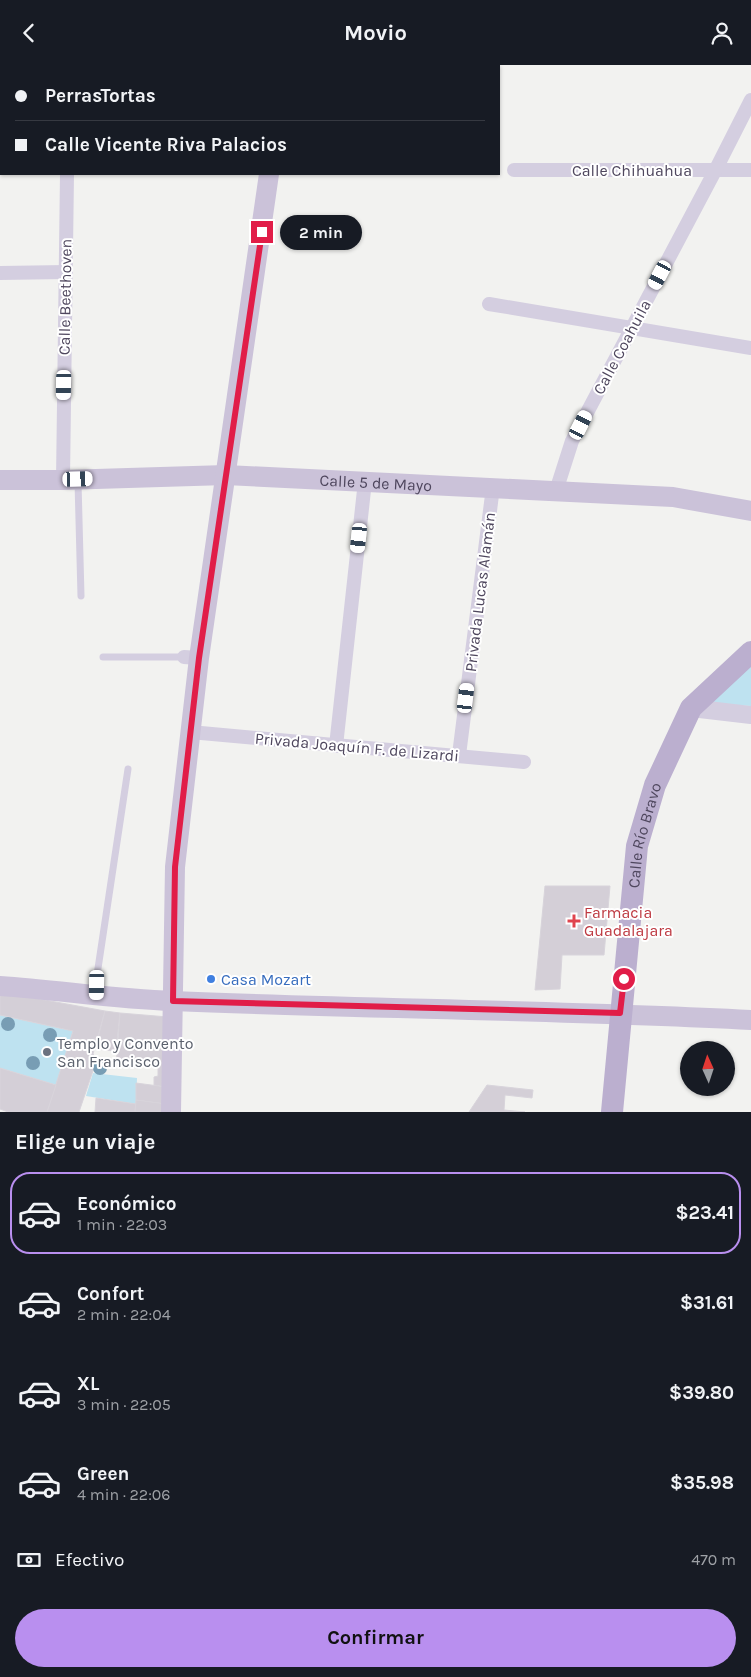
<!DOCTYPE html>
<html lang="es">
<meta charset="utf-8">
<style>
body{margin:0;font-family:Karla,sans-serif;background:#242831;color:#f1f3f6;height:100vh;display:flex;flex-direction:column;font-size:19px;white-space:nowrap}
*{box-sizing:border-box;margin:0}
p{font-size:16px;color:#9ea1a6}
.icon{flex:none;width:28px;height:28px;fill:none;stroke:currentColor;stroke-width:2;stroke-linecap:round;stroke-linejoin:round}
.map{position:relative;height:1047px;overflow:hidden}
.panel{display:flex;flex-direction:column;background:#171b24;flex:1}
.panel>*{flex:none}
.guide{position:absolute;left:0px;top:0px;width:500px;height:110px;box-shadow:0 1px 4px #0004;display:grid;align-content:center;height:110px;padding:0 15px;background:#171b24}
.needle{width:32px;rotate:357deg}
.fabs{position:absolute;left:680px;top:976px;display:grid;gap:10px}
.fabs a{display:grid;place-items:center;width:55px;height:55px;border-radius:50%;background:#171b24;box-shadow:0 1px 4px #0004;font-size:25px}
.end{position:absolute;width:22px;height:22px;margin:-11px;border:6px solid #e11d48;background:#fff;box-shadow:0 0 0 2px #fff}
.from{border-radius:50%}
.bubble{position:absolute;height:35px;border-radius:18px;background:#171b24;box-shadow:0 1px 4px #0004;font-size:16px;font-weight:700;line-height:35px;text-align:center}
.car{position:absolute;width:15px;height:30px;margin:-15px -8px;border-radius:6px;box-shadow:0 0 4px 1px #0007;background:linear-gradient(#fff 24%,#345 0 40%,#fff 0 76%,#345 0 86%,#fff 0)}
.guide b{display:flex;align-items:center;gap:18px;height:48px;font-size:19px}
.guide b+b{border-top:1px solid #363941}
.guide i{width:12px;height:12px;background:#f1f3f6}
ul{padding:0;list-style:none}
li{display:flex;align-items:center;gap:15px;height:82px;margin:0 10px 8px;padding:0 5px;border:2px solid transparent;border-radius:20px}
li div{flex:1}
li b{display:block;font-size:19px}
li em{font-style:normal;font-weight:700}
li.current{border-color:#b98fef}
li>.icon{width:45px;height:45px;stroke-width:1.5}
h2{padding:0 15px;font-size:22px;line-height:60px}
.pay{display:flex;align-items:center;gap:12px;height:55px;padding:0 15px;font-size:19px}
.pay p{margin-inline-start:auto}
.primary-button{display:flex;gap:10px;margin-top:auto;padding:10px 15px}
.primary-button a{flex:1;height:58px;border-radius:30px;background:#b98fef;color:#111;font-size:20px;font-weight:700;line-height:58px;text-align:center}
header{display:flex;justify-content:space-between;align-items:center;height:65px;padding:0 15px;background:#171b24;font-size:22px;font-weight:700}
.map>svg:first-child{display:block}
.green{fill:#bee2f0}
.building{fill:#d4cfd7;stroke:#d8d4db}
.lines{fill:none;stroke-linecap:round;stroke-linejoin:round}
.service{stroke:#d4cee0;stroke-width:7}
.minor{stroke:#d4cee0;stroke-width:14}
.tertiary{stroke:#d4cee0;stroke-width:18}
.secondary{stroke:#cbc2d9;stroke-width:20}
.primary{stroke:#bbafcf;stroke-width:22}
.tree{fill:#789db4}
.route{stroke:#e11d48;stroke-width:6}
.health-dot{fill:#e0444e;stroke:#fff;stroke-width:2}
.shop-dot{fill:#3f7fe0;stroke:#fff;stroke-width:2}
.worship-dot{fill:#6b7280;stroke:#fff;stroke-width:2}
.labels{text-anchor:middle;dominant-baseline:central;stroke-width:4;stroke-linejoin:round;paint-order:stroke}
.street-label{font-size:16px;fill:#4f475e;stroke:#fff}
.health-label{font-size:16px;fill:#be3a42;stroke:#fff;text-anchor:start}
.shop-label{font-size:16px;fill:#366cbe;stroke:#fff;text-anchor:start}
.worship-label{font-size:16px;fill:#5b616d;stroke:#fff;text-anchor:start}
</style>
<header><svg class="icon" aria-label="back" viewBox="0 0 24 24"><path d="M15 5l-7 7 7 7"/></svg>Movio<svg class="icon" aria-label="person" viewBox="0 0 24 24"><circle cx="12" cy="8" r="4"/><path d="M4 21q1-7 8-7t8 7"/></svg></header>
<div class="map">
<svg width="751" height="1047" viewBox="0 0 751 1047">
<rect width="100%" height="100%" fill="#f2f2f0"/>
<g class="green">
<polygon points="751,600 751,641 710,639"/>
<polygon points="0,950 73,966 56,1020 0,1003"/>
<polygon points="93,1008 137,1013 136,1039 86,1031"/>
</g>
<g class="building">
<polygon points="545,821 610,821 604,890 562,890 560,924 535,925"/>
<polygon points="12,929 105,946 93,989 97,994 79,1047 47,1047 73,966 0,950 0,930"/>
<polygon points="105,946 120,948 116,986 95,984"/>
<polygon points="120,948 168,952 166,1022 154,1020 154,1012 158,1011 158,1003 153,1002 153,999 139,998 139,1003 116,1001"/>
<polygon points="0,1003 56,1020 47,1047 8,1047 0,1044"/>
<polygon points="136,1018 166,1022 166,1039 136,1035"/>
<polygon points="487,1020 533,1025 532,1033 505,1030 504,1045 525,1047 469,1047"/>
<polygon points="96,1033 136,1039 135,1047 95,1047"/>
<polygon points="136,1035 166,1039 166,1047 135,1047"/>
</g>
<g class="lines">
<g class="service">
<polyline points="78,417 81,531"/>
<polyline points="103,592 184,592"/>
<polyline points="97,928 97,910 128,704"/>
</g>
<g class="minor">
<polyline points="29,0 29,1"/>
<polyline points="385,1 456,0"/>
<polyline points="0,99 1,99"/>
<polyline points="514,105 751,105"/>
<polyline points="0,208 66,207"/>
<polyline points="489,239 751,283"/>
<polyline points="63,415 67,109"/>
<polyline points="556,426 572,376 716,104 751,35"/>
<polyline points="184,592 199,593"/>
<polyline points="190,667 524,697"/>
<polyline points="336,681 365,416"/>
<polyline points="459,690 493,422"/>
</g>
<polyline class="tertiary" points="691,643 751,650"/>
<g class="secondary">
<polyline points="279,1 279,0"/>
<path id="s1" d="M0 415H63L226 410 673 432 751 446"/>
<path d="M0 921C58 925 115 934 173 936 366 944 558 945 751 955"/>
<polyline points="171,1047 175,802 199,593 269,109"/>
</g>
<path class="primary" id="s2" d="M612 1047 637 781 655 720 691 643 751 587"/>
</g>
<g class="tree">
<circle cx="8" cy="959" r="7"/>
<circle cx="50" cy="970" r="7"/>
<circle cx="33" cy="998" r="7"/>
<circle cx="100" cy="1003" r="7"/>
</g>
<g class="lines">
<polyline class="route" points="262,167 199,593 175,802 173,936 620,948 624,914"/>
</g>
<path class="health-dot" d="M571.5 848.5h5v5h5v5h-5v5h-5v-5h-5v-5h5z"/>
<circle class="shop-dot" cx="211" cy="914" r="5"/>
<circle class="worship-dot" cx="47" cy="987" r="5"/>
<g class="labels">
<g class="street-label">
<text x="632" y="105">Calle Chihuahua</text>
<text transform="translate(65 232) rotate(-89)">Calle Beethoven</text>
<text transform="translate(622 282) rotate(-62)">Calle Coahuila</text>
<text stroke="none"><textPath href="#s1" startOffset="376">Calle 5 de Mayo</textPath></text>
<text transform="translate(480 527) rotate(-83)">Privada Lucas Alamán</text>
<text transform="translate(357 682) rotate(5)">Privada Joaquín F. de Lizardi</text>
<text stroke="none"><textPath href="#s2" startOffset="279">Calle Río Bravo</textPath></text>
</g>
<g class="health-label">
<text x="584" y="847">Farmacia<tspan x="584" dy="18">Guadalajara</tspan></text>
</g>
<g class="shop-label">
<text x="221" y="914">Casa Mozart</text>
</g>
<g class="worship-label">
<text x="57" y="978">Templo y Convento<tspan x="57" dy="18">San Francisco</tspan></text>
</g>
</g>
</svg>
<div class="fabs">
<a><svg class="needle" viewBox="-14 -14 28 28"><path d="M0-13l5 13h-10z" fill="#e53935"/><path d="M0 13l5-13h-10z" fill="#9ea1a6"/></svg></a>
</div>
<i class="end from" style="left:624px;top:914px"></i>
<i class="end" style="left:262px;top:167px"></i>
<div class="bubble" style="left:280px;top:150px;width:82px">2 min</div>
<i class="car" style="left:660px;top:210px;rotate:208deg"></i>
<i class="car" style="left:64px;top:320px;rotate:181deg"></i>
<i class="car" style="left:581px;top:360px;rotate:27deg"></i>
<i class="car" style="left:78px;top:414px;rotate:88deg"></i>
<i class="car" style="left:359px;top:473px;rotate:186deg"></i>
<i class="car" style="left:466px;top:633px;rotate:7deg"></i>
<i class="car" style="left:97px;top:920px;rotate:181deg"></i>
<div class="guide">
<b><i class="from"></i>PerrasTortas</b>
<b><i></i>Calle Vicente Riva Palacios</b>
</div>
</div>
<section class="panel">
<h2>Elige un viaje</h2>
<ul>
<li class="current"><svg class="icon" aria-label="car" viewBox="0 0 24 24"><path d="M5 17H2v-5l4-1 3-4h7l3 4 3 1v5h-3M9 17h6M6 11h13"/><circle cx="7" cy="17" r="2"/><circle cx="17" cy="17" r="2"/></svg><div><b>Económico</b><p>1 min · 22:03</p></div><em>$23.41</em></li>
<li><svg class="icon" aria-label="car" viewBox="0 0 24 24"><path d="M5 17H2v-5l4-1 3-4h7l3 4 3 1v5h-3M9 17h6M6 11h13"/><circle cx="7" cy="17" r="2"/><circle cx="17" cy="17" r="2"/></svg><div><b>Confort</b><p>2 min · 22:04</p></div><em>$31.61</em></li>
<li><svg class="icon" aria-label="car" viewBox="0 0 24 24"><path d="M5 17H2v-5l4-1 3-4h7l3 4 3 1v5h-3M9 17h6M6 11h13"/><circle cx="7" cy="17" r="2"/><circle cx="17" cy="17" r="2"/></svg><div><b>XL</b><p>3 min · 22:05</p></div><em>$39.80</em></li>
<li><svg class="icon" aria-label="car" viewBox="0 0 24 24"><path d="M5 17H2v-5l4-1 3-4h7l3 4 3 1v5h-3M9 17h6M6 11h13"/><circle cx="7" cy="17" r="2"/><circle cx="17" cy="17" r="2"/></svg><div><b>Green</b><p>4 min · 22:06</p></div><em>$35.98</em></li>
</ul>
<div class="pay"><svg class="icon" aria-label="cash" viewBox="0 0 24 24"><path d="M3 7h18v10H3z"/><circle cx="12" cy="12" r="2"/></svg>Efectivo<p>470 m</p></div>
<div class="primary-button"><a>Confirmar</a></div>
</section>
